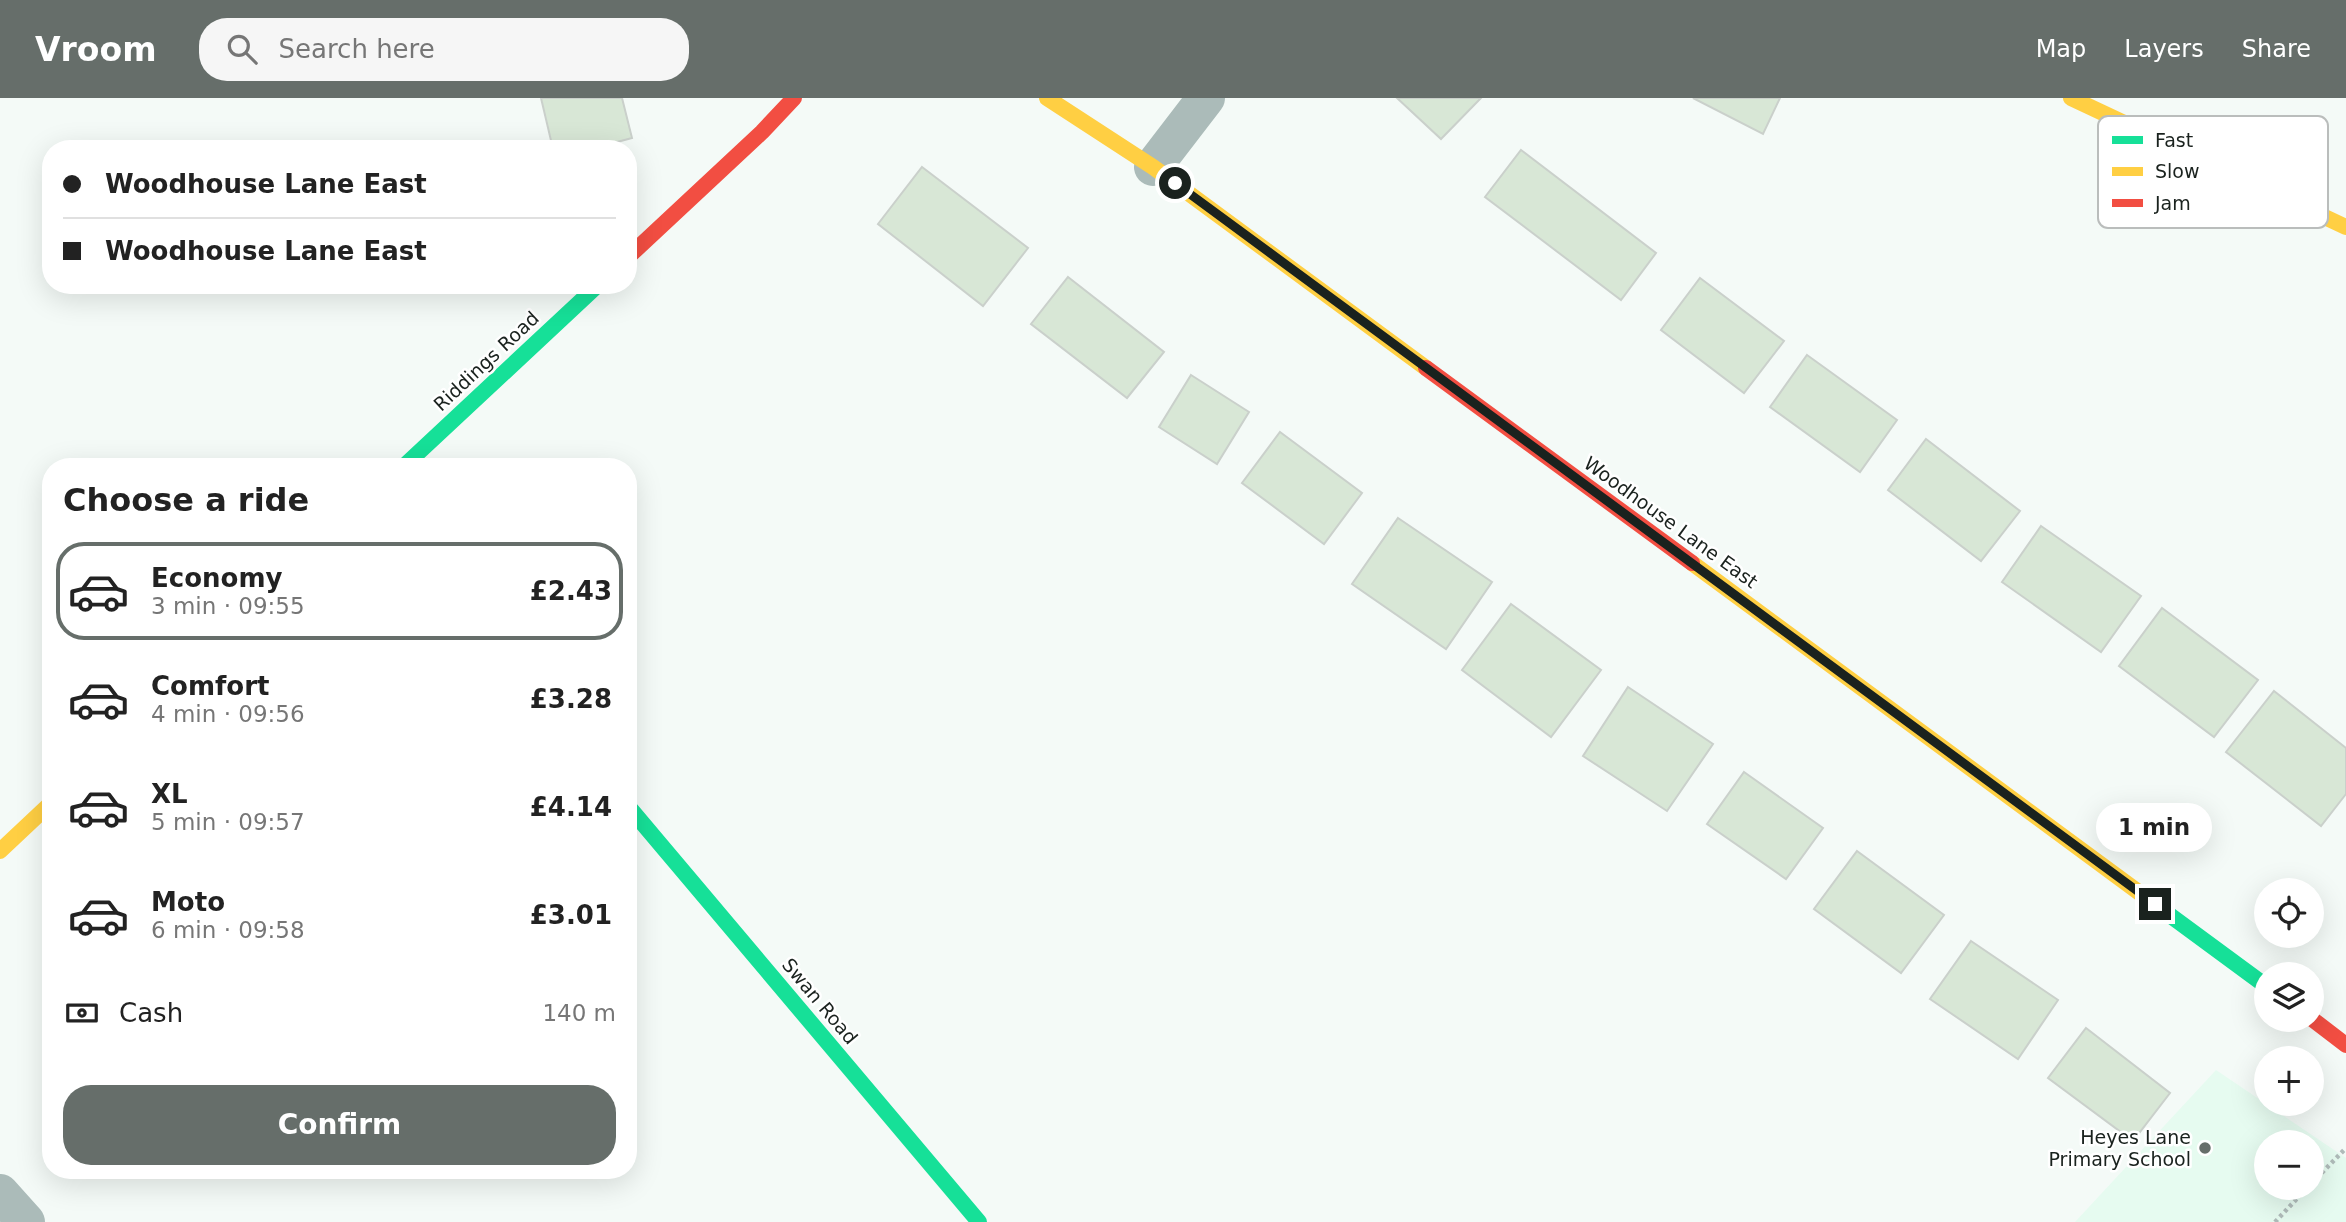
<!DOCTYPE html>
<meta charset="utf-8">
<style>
body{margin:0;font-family:"DejaVu Sans",sans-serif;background:#f6f6f6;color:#222;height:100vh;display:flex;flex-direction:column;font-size:26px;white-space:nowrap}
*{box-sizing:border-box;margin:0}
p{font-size:23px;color:#767676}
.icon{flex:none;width:38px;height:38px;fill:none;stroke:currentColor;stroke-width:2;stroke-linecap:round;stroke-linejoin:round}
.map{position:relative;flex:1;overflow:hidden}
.details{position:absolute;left:42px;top:360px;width:595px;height:721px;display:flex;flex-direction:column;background:#fff;border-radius:28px;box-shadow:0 7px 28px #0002}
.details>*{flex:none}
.hud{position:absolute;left:42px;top:42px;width:595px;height:154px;border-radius:28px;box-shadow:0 7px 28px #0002;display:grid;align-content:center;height:154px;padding:0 21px;background:#fff}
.buttons{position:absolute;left:2254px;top:780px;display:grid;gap:14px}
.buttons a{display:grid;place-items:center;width:70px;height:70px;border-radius:50%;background:#fff;box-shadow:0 7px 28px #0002;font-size:35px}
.end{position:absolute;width:32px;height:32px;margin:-16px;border:9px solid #1a221e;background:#fff;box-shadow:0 0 0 4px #fff}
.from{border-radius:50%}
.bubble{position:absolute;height:49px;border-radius:24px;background:#fff;box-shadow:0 7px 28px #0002;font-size:23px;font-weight:700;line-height:49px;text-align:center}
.hud b{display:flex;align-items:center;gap:24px;height:66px;font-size:26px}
.hud b+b{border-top:2px solid #e0e0e0}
.hud i{width:18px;height:18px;background:#222}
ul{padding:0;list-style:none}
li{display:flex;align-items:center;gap:21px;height:98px;margin:0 14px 10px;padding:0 7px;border:4px solid transparent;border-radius:28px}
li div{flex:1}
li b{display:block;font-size:26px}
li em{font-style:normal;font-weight:700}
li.current{border-color:#666e6a}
li>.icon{width:63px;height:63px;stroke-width:1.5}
h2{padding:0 21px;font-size:32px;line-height:84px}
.pay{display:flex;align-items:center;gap:18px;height:77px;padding:0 21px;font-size:26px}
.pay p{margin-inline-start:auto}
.button{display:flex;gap:14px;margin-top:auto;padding:14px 21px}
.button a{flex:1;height:80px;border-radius:28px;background:#666e6a;color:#fff;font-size:28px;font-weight:700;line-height:80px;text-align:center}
header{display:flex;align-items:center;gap:42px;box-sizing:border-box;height:98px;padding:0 35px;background:#666e6a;color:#fff}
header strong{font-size:33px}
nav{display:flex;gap:38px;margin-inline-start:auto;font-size:24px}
.search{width:490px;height:63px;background:#f6f6f6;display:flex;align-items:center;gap:18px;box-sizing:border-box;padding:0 24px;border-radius:28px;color:#767676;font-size:26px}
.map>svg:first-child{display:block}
.built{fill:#e6fbf0;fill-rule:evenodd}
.building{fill:#d8e7d6;stroke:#cad0cb;stroke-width:2}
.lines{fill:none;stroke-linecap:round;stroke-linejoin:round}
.path{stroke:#b0bcba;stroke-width:4.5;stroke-dasharray:3.5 3.5;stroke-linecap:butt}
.street{stroke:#abbbb9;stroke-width:38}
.fast{stroke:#16e098;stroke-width:16}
.slow{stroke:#ffcf43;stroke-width:16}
.jam{stroke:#f24e42;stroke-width:16}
.route{stroke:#1a221e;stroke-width:9}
.poi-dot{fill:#666e6a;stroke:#fff;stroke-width:2.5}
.labels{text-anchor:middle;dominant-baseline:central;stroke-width:5;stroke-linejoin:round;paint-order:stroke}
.street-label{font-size:19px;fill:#1a221e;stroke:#fff}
.poi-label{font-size:19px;fill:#1a221e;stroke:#fff;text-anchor:end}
.key{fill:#fff;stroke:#babdbc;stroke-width:2}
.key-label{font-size:19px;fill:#1a221e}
</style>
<header>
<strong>Vroom</strong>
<div class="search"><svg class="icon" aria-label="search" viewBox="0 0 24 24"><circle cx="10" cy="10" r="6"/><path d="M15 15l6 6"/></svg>Search here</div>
<nav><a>Map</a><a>Layers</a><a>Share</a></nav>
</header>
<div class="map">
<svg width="2346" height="1124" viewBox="0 0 2346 1124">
<rect width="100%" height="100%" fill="#f4faf7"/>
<path class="built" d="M2216 972 2346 1060V1124H2075ZM2266 1045H2312V1090H2266Z"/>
<g class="building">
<polygon points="541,0 622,0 632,40 591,51 553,51"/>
<polygon points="1397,0 1481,0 1441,41"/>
<polygon points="1693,0 1780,0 1763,36"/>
<polygon points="1521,52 1656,155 1621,202 1485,99"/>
<polygon points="922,69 1028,150 983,208 878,126"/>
<polygon points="1068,179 1164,254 1127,300 1031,226"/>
<polygon points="1700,180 1784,243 1744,295 1661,232"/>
<polygon points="1807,257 1897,322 1860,374 1770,309"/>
<polygon points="1191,277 1249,314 1217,366 1159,329"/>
<polygon points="1280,334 1362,395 1324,446 1242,385"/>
<polygon points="1926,341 2020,413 1981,463 1888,392"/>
<polygon points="1398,420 1492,484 1446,551 1352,486"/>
<polygon points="2041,428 2141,498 2101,554 2002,484"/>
<polygon points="1511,506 1601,572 1551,639 1462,572"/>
<polygon points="2162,510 2258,582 2214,639 2119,568"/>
<polygon points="1628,589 1713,646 1667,713 1583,658"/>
<polygon points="2274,593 2346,650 2346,696 2321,728 2226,654"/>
<polygon points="1744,674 1823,730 1786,781 1707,726"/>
<polygon points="1857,753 1944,817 1901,875 1814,811"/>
<polygon points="1971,843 2058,902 2018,961 1930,901"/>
<polygon points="2086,930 2170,995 2133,1043 2048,980"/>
</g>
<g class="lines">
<g class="path">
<polyline points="2312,1085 2346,1050"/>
<polyline points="2275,1124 2307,1090"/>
</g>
<g class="street">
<polyline points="1153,69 1206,0"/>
<polyline points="0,1095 26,1124"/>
</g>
<g class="fast">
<polyline points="403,369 598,187"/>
<polyline points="628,708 979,1124"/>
<polyline points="2156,807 2266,888"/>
</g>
<g class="slow">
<polyline points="1047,0 1153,69 1426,270"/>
<polyline points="2071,0 2346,129"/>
<polyline points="1692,465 2156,807"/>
<polyline points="0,753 51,705"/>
</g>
<g class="jam">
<polyline points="628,159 762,34 794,0"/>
<polyline points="1426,270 1692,465"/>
<polyline points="2312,921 2346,947"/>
</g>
</g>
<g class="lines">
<polyline class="route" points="1175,85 2155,806"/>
</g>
<circle class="poi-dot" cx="2205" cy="1050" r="7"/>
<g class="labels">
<g class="street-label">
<text transform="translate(486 263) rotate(-43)">Riddings Road</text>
<text transform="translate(1671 424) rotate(36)">Woodhouse Lane East</text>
<text transform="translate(820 903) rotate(50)">Swan Road</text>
</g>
<g class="poi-label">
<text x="2191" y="1039">Heyes Lane<tspan x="2191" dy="22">Primary School</tspan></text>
</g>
</g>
<rect x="2098" y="18" width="230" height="112" rx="10" class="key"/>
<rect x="2112" y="38" width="31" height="8" fill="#16e098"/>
<rect x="2112" y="69" width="31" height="9" fill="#ffcf43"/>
<rect x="2112" y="101" width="31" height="8" fill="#f24e42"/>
<g class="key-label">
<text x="2155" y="49">Fast</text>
<text x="2155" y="80">Slow</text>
<text x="2155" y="112">Jam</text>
</g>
</svg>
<div class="buttons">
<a><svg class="icon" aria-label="locate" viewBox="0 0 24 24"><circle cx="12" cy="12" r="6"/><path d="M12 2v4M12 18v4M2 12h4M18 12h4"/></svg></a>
<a><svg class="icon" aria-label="layers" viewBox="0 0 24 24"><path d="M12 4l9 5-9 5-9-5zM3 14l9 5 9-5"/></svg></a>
<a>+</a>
<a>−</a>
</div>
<i class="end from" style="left:1175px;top:85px"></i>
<i class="end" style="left:2155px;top:806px"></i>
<div class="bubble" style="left:2096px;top:705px;width:116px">1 min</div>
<div class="hud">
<b><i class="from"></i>Woodhouse Lane East</b>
<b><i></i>Woodhouse Lane East</b>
</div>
<section class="details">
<h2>Choose a ride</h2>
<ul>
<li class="current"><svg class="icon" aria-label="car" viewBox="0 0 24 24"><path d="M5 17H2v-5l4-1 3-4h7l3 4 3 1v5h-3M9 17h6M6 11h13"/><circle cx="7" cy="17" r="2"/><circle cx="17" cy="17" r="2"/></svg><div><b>Economy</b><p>3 min · 09:55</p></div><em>£2.43</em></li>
<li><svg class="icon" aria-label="car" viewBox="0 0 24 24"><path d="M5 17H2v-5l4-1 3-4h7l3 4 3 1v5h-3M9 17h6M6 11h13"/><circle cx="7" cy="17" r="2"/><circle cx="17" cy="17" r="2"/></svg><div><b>Comfort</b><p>4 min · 09:56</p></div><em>£3.28</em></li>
<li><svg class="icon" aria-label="car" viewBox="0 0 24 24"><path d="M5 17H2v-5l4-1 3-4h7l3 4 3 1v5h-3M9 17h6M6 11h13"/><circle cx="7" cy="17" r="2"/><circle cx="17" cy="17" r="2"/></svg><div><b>XL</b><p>5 min · 09:57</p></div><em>£4.14</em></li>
<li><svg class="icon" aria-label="car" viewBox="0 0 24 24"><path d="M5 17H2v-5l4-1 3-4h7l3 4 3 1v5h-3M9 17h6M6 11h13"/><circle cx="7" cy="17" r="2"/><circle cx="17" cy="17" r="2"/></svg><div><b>Moto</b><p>6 min · 09:58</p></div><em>£3.01</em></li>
</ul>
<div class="pay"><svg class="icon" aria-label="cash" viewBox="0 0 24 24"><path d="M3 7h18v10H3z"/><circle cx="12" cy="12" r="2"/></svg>Cash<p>140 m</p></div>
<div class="button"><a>Confirm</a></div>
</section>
</div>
